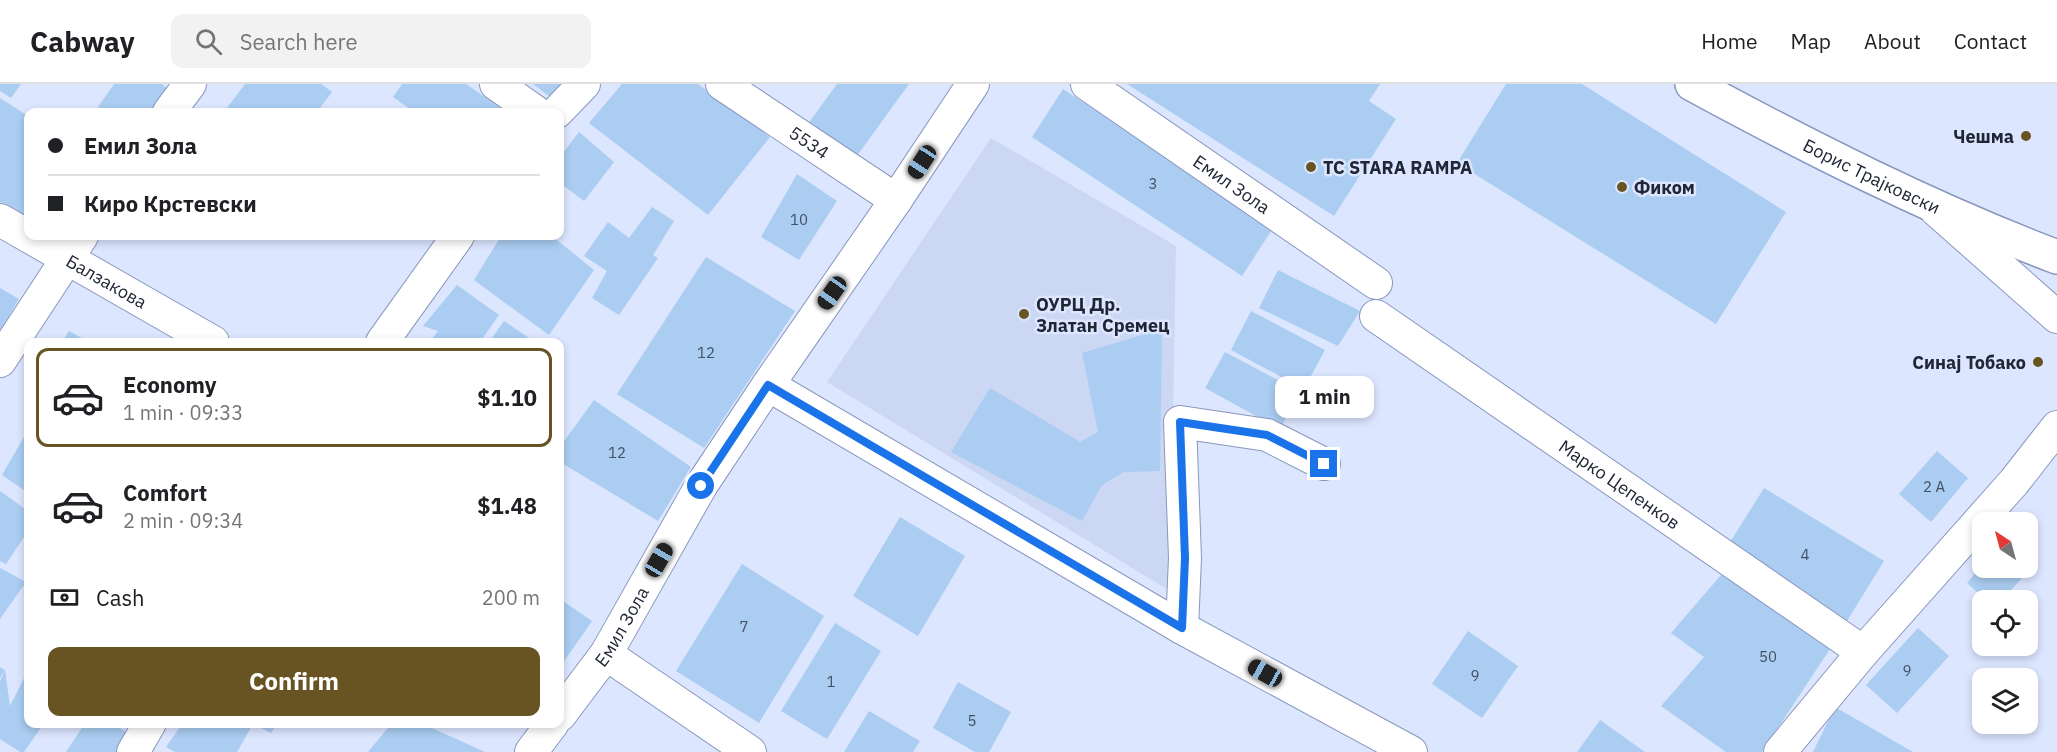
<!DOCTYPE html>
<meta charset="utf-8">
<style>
body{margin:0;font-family:"IBM Plex Sans",sans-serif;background:#f2f2f2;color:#202124;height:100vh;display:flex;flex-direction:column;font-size:22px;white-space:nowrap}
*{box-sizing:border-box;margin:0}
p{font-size:20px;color:#757577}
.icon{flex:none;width:33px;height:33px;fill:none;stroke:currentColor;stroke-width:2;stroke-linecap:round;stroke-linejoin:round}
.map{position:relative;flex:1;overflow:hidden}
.side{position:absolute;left:24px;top:254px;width:540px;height:390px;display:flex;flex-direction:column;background:#fff;border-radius:12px;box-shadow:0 3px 9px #0003}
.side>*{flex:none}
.top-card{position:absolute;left:24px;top:24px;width:540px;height:132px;border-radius:12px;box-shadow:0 3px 9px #0003;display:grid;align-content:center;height:132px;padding:0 24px;background:#fff}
.needle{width:39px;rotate:324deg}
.buttons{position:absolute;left:1972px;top:428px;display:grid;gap:12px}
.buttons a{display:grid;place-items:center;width:66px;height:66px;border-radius:12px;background:#fff;box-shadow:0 3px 9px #0003;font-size:30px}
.end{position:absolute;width:27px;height:27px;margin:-14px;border:8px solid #1a73e8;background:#fff;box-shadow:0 0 0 3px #fff}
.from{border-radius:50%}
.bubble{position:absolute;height:42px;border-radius:12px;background:#fff;box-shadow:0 3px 9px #0003;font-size:20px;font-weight:700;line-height:42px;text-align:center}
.car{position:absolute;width:18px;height:36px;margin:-18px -9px;border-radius:8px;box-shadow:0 0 4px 2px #0007;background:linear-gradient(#222 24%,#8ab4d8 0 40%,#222 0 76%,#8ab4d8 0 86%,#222 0)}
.top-card b{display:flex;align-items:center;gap:21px;height:57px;font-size:22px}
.top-card b+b{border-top:2px solid #e0e0e0}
.top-card i{width:15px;height:15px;background:#202124}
ul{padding:10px 0 0;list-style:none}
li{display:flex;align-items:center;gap:18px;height:99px;margin:0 12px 9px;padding:0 12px;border:3px solid transparent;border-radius:12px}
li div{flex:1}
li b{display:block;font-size:22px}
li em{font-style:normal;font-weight:700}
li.current{border-color:#675422}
li>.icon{width:54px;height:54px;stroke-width:1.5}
.pay{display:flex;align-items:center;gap:15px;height:66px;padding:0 24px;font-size:22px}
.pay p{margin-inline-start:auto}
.action{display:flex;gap:12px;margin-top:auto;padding:12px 24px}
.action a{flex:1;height:69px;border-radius:12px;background:#675422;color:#fff;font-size:24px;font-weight:700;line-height:69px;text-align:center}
header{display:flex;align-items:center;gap:36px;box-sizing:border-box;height:84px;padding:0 30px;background:#fff;border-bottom:2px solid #e0e0e0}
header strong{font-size:28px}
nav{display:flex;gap:33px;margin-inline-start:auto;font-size:21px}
.search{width:420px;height:54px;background:#f2f2f2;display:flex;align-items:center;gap:15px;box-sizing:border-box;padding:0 21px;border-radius:12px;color:#757577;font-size:22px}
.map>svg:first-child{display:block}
.built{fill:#ccd7f4}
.building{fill:#aacdf1}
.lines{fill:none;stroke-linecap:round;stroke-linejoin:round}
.street-casing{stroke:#8997be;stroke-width:34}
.secondary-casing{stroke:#8997be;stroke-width:36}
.street{stroke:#fff;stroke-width:32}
.secondary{stroke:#fff;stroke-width:33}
.route{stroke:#1a73e8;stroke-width:8}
.poi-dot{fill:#675422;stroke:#dce6ff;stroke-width:2}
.labels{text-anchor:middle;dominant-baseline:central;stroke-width:5;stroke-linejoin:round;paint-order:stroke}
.number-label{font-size:15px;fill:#435065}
.poi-label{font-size:18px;font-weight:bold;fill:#212636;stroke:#dce6ff;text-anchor:start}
.street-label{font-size:18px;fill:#212636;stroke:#dce6ff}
</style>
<header>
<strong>Cabway</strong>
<div class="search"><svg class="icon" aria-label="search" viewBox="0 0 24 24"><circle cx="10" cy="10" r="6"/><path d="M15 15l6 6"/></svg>Search here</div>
<nav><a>Home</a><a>Map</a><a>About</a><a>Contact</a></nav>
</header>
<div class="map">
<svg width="2057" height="668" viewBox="0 0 2057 668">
<rect width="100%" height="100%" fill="#dce6ff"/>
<polygon class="built" points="991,54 1176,162 1170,507 827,298"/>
<g class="building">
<polygon points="0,0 21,0 11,14 0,7"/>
<polygon points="114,0 162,0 174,11 161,28 105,28 98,23"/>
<polygon points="245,0 321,0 332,8 317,28 224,28"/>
<polygon points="402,0 466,0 506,28 414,28 393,13"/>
<polygon points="533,0 567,0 554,16"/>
<polygon points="622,0 698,0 770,53 708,131 589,39"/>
<polygon points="837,0 909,0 851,80 805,44"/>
<polygon points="1127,0 1380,0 1369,17 1396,35 1334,132"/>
<polygon points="1506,0 1582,0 1786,128 1716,240 1457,79"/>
<polygon points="1063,5 1273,144 1242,192 1032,53"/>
<polygon points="0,14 28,32 28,134 0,118"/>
<polygon points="579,48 614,78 584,117 560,99 560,73"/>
<polygon points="797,90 837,117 799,176 761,153"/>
<polygon points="652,123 674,137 653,171 658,174 619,231 592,214 607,187 584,172 608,138 629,154"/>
<polygon points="501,152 552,152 594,186 549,251 474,196"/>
<polygon points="706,173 795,227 704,364 617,310"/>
<polygon points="1278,186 1360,227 1338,262 1259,224"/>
<polygon points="457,201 499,231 480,258 430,258 438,247 423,242"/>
<polygon points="0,204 19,215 0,247"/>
<polygon points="1251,227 1325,266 1304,305 1231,266"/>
<polygon points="504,237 535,258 489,258"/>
<polygon points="1162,245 1160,387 1124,388 1102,401 1082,437 951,368 990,304 1080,358 1098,348 1082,269"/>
<polygon points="69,247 89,258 62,258"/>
<polygon points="1225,268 1300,308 1280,345 1205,304"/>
<polygon points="594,316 691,383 658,437 560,378 560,363"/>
<polygon points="28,346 28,409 2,391"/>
<polygon points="1937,367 1968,394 1931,438 1899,410"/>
<polygon points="1764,404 1884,477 1847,537 1727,463"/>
<polygon points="0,407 28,427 28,447 6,480 0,477"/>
<polygon points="900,433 965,472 918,552 853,512"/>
<polygon points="2028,479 2032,483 2002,516 1986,516 1967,499 1983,480 1983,483 2028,483"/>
<polygon points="742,480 824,532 759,639 676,587"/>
<polygon points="0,484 26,498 0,535"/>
<polygon points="1721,491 1834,559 1762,668 1726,668 1661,622 1704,573 1671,549"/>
<polygon points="560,515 592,537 560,583"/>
<polygon points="835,539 881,567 827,655 781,627"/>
<polygon points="1918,544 1949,572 1897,629 1866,601"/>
<polygon points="1468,547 1518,582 1482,634 1432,600"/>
<polygon points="0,583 5,586 10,622 28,586 28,639 44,639 24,668 20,668 0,655 0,597 5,586 0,594"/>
<polygon points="958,598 1011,628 989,668 975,668 933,644"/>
<polygon points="1835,623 1913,668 1813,668"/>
<polygon points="869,627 920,657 913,668 844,668"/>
<polygon points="1600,636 1645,668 1577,668"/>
<polygon points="85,639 111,639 135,653 126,668 66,668"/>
<polygon points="183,639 278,639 271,649 253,640 237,668 175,668 166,663"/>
<polygon points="392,639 421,639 485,668 368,668"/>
</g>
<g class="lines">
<g class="street-casing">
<g id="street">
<polyline points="496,0 536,28"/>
<path id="s1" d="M722 0 896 116"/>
<path id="s2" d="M1087 0 1376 199"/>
<polyline points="169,28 190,0"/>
<polyline points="557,28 584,0"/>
<polyline points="1936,126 2057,233"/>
<path id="s3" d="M0 136 213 258"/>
<path id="s4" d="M1376 232 1863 568 2014 398 2057 343"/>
<polyline points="382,258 458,152"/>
<polyline points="0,277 82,152"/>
<polyline points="768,301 1182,544 1411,668"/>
<polyline points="1182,544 1185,474 1180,338 1267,351 1324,380"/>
<polyline points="606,570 750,668"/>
<path id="s5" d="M560 631 606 570 701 402 768 301 896 116 973 0"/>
<polyline points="133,668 150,639"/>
<polyline points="531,668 553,639"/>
<polyline points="1780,668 1863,568"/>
</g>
</g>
<g class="secondary-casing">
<g id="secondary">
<path id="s6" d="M1692 0C1810 64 1931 125 2057 173"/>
</g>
</g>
<use href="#street" class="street"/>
<use href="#secondary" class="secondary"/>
</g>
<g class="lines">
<polyline class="route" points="701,402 768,301 1182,544 1185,474 1180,338 1267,351 1324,380"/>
</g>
<g class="poi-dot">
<circle cx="2026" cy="52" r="6"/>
<circle cx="1311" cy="83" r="6"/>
<circle cx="1622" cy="103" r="6"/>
<circle cx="1024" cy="230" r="6"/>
<circle cx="2038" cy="278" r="6"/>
</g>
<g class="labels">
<g class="number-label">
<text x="1153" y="99">3</text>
<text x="799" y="135">10</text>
<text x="706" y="268">12</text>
<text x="617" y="368">12</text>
<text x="1934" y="402">2 А</text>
<text x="1805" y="470">4</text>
<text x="744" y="542">7</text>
<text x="1768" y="572">50</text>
<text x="1907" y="586">9</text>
<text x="1475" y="591">9</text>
<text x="831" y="597">1</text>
<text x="972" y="636">5</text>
</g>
<g class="poi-label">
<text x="2014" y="52" text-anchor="end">Чешма</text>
<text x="1323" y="83">TC STARA RAMPA</text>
<text x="1634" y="103">Фиком</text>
<text x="1036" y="220">ОУРЦ Др.<tspan x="1036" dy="21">Златан Сремец</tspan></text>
<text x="2026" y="278" text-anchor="end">Синај Тобако</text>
</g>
<g class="street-label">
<text stroke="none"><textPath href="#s1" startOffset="105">5534</textPath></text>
<text stroke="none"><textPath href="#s6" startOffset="202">Борис Трајковски</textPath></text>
<text stroke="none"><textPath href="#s2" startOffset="176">Емил Зола</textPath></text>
<text stroke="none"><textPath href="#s3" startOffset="123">Балзакова</textPath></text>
<text stroke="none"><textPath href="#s4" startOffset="296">Марко Цепенков</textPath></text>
<text stroke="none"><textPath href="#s5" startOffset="108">Емил Зола</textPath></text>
</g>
</g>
</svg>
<div class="buttons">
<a><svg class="needle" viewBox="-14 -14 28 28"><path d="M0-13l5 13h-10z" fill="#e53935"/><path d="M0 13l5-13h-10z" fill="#757577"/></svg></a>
<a><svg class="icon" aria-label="locate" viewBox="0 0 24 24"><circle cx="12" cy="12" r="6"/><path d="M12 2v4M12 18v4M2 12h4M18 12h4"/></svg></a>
<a><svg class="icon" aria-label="layers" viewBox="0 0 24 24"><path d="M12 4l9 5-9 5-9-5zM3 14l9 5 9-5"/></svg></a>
</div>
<i class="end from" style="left:701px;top:402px"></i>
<i class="end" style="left:1324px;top:380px"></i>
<div class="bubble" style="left:1275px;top:292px;width:99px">1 min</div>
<i class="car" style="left:922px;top:78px;rotate:213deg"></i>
<i class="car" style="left:832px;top:209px;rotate:215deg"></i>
<i class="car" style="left:659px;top:476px;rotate:30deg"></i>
<i class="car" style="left:1265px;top:589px;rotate:299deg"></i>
<div class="top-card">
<b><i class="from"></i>Емил Зола</b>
<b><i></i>Киро Крстевски</b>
</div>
<section class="side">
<ul>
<li class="current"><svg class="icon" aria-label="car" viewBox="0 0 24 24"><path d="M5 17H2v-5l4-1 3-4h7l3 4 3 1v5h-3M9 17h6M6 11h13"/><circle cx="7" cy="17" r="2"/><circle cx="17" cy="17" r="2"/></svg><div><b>Economy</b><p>1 min · 09:33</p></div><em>$1.10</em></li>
<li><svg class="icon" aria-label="car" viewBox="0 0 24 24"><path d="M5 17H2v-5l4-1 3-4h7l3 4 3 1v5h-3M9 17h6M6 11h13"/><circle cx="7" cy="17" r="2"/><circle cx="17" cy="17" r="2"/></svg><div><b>Comfort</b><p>2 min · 09:34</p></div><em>$1.48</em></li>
</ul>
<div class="pay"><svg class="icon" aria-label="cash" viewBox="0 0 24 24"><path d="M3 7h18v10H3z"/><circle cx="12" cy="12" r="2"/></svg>Cash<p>200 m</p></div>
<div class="action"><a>Confirm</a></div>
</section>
</div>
